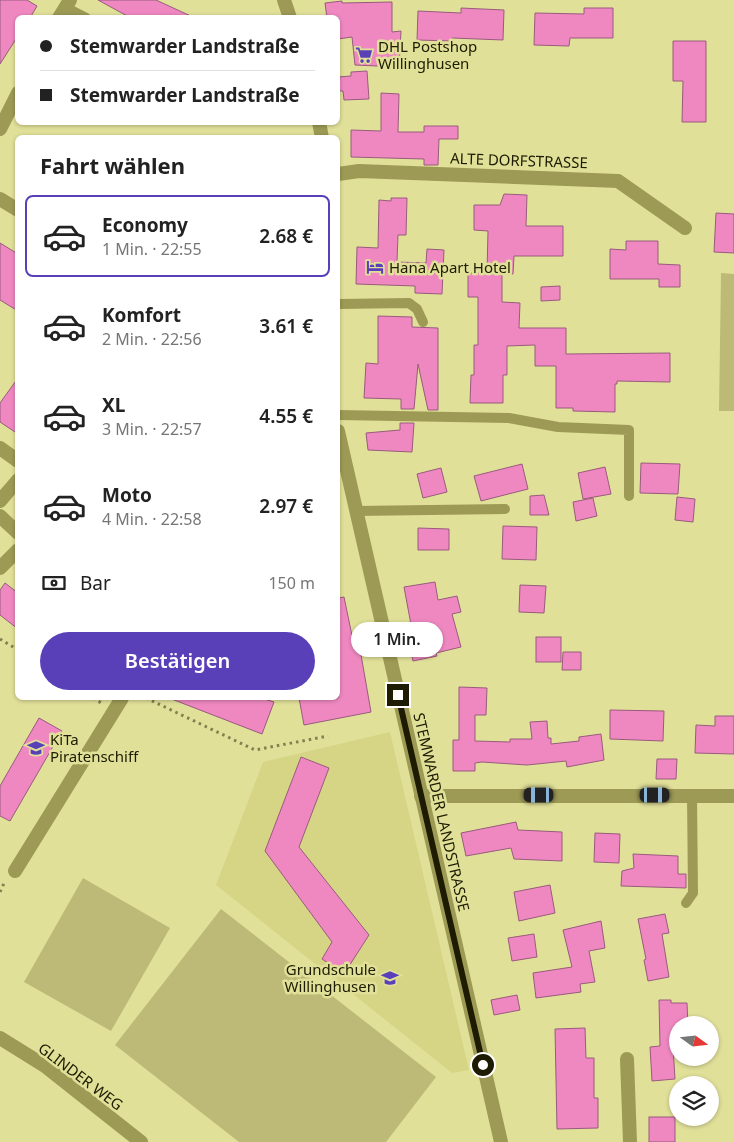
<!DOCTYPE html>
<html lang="de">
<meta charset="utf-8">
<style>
body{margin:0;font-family:"Noto Sans",sans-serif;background:#f2f2f2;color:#222;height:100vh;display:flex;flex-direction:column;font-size:19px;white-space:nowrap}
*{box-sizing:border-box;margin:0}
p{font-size:16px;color:#767676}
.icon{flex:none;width:28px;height:28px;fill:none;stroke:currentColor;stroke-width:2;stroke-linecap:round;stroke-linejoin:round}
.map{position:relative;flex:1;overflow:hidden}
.side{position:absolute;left:15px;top:135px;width:325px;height:565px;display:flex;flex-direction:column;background:#fff;border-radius:8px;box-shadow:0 1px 4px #0004}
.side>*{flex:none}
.hud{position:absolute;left:15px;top:15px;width:325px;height:110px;border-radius:8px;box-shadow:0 1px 4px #0004;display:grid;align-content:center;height:110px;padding:0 25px;background:#fff}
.needle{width:32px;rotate:105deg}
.fabs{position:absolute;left:669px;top:1016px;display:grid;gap:10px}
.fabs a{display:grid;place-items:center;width:50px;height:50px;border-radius:50%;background:#fff;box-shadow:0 1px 4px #0004;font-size:25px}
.end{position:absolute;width:22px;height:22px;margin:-11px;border:6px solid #1d1b01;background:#fff;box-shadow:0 0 0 2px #fff}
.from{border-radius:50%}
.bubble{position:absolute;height:35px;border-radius:18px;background:#fff;box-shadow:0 1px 4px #0004;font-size:16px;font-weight:600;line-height:35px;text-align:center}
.car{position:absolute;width:15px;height:30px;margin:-15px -8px;border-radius:6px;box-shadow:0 0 4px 1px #0007;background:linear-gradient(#222 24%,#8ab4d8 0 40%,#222 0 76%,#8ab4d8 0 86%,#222 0)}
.hud b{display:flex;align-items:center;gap:18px;height:48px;font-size:19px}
.hud b+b{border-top:1px solid #e0e0e0}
.hud i{width:12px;height:12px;background:#222}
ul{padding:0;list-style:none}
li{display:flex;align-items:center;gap:15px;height:82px;margin:0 10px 8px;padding:0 15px;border:2px solid transparent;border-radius:8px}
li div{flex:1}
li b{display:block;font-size:19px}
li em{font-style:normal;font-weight:600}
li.on{border-color:#5940b8}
li>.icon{width:45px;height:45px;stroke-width:1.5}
h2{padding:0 25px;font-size:22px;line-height:60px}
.pay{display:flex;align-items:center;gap:12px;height:55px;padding:0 25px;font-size:19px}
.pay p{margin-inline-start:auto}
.primary-button{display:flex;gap:10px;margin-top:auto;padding:10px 25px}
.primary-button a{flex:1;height:58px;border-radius:30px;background:#5940b8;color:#fff;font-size:20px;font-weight:600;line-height:58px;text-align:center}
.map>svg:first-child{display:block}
.built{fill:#d6d485}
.green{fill:#bcba76}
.building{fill:#ef88c1;stroke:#985b7c}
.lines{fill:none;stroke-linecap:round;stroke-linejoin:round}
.path{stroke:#82804f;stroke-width:3;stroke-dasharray:2.5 4;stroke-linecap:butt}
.service{stroke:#9d9a56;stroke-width:10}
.minor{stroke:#9d9a56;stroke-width:14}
.tertiary{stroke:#9d9a56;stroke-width:14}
.route{stroke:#1d1b01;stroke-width:6}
.labels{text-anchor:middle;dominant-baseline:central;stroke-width:5;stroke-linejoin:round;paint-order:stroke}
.poi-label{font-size:15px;fill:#1d1b01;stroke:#e1e099;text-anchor:start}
.street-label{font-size:15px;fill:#1d1b01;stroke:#e1e099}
</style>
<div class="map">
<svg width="734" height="1142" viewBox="0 0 734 1142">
<rect width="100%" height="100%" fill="#e1e099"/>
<polygon class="built" points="390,732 469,1070 452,1073 216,885 263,762"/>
<g class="green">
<polygon points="721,273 734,274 734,411 719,411"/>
<polygon points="83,878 170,928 111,1031 24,982"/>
<polygon points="221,909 436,1077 386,1142 239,1142 115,1045"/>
</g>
<g class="building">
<polygon points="0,0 27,0 37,6 30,18 18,18 18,36 0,64"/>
<polygon points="98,0 156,0 195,18 131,18"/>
<polygon points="342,1 342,3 392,2 392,32 401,31 399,67 355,65 352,37 338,39 338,18 327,18 325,3"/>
<polygon points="461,8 504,10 503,40 452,38 451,41 417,40 418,11 461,13"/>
<polygon points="584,8 613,8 613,38 570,38 569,46 534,45 535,13 584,14"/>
<polygon points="673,41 706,41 706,122 682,122 683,81 673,81"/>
<polygon points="367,71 369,99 344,100 343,91 339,91 338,77 351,76 351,72"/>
<polygon points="381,93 399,94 398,132 424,132 424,126 458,126 458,139 439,139 438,165 424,165 424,159 351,157 351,130 381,131"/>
<polygon points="504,194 527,195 526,226 563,226 563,256 514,256 513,274 502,273 502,302 520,303 519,328 566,328 566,354 670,353 670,382 617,381 617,384 615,384 615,412 573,411 573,408 556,408 556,366 535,366 535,345 507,346 507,375 503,375 503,403 470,403 471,375 474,375 474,345 478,345 478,297 468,297 468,273 487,273 488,231 474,230 474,205 500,205"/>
<polygon points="391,198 407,198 406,235 398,235 397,262 426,263 427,249 444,250 442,294 415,293 415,286 356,284 357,247 378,248 379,200 391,201"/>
<polygon points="716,213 734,214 734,253 714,252"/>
<polygon points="626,241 658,241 658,264 680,265 680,287 659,287 659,279 610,279 610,249 626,250"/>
<polygon points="0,243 18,254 18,311 0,300"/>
<polygon points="560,286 560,300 541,301 541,287"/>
<polygon points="378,316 412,317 412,327 438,328 438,410 428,410 418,364 414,409 401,409 401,399 364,398 366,363 378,364"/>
<polygon points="18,378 18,434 0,422 0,403"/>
<polygon points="400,423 414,423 412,452 368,450 366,433 400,430"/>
<polygon points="641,463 680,464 678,494 640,493"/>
<polygon points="522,464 528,489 481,501 474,476"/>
<polygon points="605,467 611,494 583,499 578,473"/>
<polygon points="441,468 447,492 423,498 417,474"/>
<polygon points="544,495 549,515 530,515 530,496"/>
<polygon points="677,497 695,499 693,522 675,520"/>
<polygon points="593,498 597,516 576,521 573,502"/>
<polygon points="503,526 537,527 536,560 502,559"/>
<polygon points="418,528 449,529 449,550 418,550"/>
<polygon points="435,582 438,600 457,596 461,612 452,614 461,647 436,653 437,656 413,661 406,632 412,630 404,587"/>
<polygon points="5,583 18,593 18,629 0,615 0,590"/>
<polygon points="520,585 546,586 544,613 519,612"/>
<polygon points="344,597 355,650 360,649 371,712 304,725 299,698 338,698 338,598"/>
<rect x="536" y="637" width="25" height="25"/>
<polygon points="563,652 581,652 581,670 562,670"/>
<polygon points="459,687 487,688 486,715 475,715 475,741 510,742 510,739 532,739 530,722 547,721 548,738 551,738 551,744 579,741 579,737 601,734 604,760 567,767 566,761 527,765 482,762 475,763 475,771 453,771 453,740 459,740"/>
<polygon points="169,698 261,698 274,702 262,734"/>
<polygon points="610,710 664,711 663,741 610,739"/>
<polygon points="715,716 734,716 734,754 695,753 696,725 715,726"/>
<polygon points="39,718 62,731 10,821 0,816 0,786"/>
<polygon points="301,757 329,768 299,847 369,935 344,974 322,959 332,942 265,851"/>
<polygon points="657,759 677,759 676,779 656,779"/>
<polygon points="516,822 518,830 562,832 562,861 514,859 511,848 466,856 461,833"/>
<polygon points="595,833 620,834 619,863 594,862"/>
<polygon points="633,854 678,856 678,874 686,874 686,888 621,886 622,871 634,868"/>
<polygon points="550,885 555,913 519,921 514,892"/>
<polygon points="665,914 669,933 662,934 669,977 648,981 644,960 646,959 638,919"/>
<polygon points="601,921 605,948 589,951 595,982 580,984 581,992 536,998 533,973 572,967 563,930"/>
<polygon points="534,934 537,957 512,961 508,938"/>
<polygon points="517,995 520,1010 494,1015 491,1000"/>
<polygon points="659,1000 671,1000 671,1003 687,1003 688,1025 678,1025 678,1031 672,1031 675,1079 652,1081 650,1047 660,1046"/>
<polygon points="585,1028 586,1058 594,1058 594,1098 598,1098 598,1128 557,1129 555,1029"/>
<rect x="649" y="1117" width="26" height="25"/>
</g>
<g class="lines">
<g class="path">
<polyline points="0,639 18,650"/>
<polyline points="93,698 103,704"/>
<polyline points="146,698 255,750 328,736"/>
<polyline points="0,892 5,881"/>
</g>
<g class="service">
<polyline points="65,7 86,18"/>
<polyline points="338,304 409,303 417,309 423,322"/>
<polyline points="338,415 509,418 558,427 629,430 629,496"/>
<polyline points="355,511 505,509"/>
<polyline points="686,903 693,893 692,796"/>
</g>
<g class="minor">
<polyline points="59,18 70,0"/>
<polyline points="0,129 18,93"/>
<polyline points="338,174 359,171 618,181 685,228"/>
<polyline points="0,199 18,210"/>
<polyline points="0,448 18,461"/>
<polyline points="0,501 18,480"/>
<polyline points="0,516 18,533"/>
<polyline points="0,568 18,550"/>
<polyline points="421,796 734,796"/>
<polyline points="15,871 122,698"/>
<polyline points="627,1059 630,1142"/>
</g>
<g class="tertiary">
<polyline points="284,0 290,18"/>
<polyline points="319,122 322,138"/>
<polyline points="338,431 501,1142"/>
<polyline points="0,1038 45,1066 141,1142"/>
</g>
</g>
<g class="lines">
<polyline class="route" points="398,695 483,1065"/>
</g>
<defs>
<g id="supermarket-bare" transform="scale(1.35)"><path d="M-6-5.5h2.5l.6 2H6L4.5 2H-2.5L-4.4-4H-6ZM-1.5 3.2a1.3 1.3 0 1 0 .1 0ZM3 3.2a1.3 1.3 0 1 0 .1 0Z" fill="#5940b8" stroke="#e1e099" stroke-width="2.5" paint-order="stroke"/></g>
<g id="hotel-bare" transform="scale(1.35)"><path d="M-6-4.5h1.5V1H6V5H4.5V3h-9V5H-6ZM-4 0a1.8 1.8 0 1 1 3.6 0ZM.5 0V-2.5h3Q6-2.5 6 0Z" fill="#5940b8" stroke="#e1e099" stroke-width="2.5" paint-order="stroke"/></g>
<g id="school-bare" transform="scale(1.35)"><path d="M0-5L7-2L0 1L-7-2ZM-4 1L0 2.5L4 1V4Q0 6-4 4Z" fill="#5940b8" stroke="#e1e099" stroke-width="2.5" paint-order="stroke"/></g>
</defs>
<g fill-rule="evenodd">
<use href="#supermarket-bare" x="364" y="55"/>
<use href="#hotel-bare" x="375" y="267"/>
<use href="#school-bare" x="36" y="748"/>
<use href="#school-bare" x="390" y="978"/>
</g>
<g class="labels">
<g class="poi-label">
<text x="378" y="46">DHL Postshop<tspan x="378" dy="17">Willinghusen</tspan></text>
<text x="389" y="267">Hana Apart Hotel</text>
<text x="50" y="739">KiTa<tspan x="50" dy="17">Piratenschiff</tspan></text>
<text x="376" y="969" text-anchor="end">Grundschule<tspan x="376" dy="17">Willinghusen</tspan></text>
</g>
<g class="street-label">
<text transform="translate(519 160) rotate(2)">ALTE DORFSTRASSE</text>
<text transform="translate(442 812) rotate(77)">STEMWARDER LANDSTRASSE</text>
<text transform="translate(81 1076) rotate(37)">GLINDER WEG</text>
</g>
</g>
</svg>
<div class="fabs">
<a><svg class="needle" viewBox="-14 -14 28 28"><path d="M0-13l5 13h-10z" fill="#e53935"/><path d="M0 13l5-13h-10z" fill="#767676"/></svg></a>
<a><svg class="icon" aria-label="layers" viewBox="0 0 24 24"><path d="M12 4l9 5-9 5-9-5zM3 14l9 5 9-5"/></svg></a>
</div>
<i class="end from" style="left:483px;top:1065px"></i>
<i class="end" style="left:398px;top:695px"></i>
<div class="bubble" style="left:351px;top:622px;width:92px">1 Min.</div>
<i class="car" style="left:539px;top:795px;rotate:270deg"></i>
<i class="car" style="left:655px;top:795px;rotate:90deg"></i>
<div class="hud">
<b><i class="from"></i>Stemwarder Landstraße</b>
<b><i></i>Stemwarder Landstraße</b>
</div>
<section class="side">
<h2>Fahrt wählen</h2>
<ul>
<li class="on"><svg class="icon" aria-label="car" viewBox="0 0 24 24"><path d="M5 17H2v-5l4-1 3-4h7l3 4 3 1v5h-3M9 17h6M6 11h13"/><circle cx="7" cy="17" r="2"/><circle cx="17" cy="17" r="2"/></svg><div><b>Economy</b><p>1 Min. · 22:55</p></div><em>2.68 €</em></li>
<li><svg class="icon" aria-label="car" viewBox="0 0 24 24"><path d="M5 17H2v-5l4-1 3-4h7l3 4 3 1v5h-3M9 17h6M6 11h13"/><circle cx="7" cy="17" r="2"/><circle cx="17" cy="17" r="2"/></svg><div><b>Komfort</b><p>2 Min. · 22:56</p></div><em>3.61 €</em></li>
<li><svg class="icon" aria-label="car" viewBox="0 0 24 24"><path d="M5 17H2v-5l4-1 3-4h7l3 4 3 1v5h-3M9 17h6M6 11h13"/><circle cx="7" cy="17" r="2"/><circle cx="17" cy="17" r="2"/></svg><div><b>XL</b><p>3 Min. · 22:57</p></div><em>4.55 €</em></li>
<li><svg class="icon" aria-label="car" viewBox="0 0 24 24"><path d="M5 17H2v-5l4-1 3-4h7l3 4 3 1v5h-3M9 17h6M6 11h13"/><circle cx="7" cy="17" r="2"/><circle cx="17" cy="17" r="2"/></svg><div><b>Moto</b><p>4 Min. · 22:58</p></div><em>2.97 €</em></li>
</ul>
<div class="pay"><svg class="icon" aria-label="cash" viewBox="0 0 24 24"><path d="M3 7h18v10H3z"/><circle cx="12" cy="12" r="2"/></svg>Bar<p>150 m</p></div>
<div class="primary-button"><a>Bestätigen</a></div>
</section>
</div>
